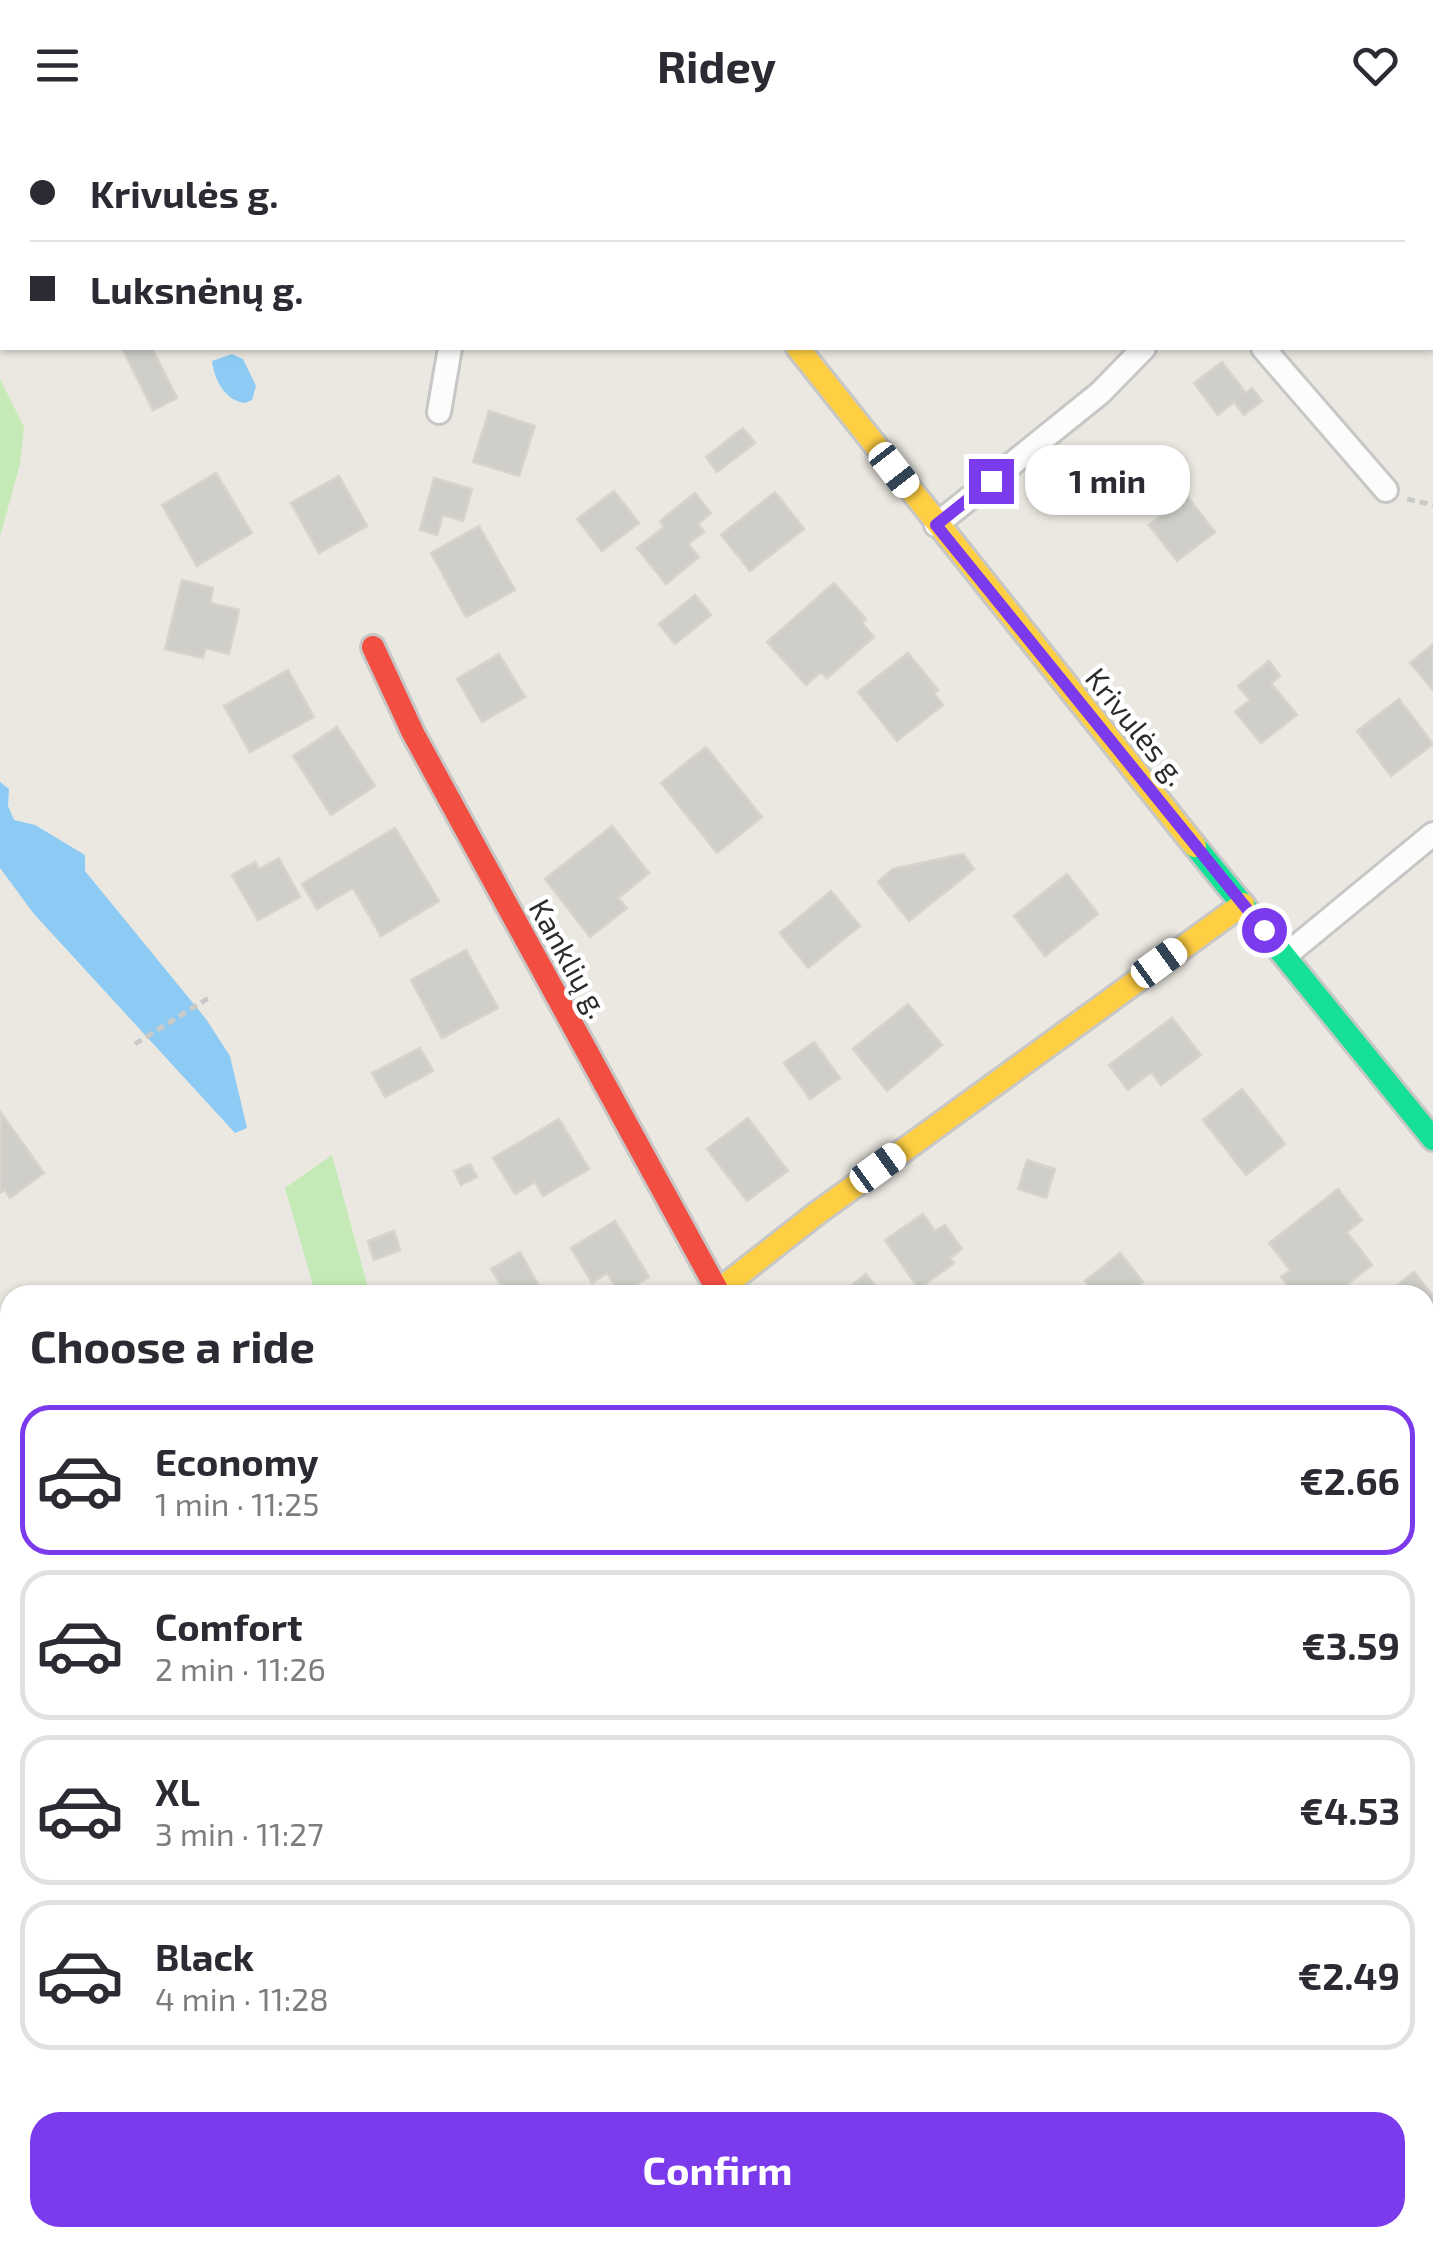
<!DOCTYPE html>
<meta charset="utf-8">
<style>
body{margin:0;font-family:"Exo 2",sans-serif;background:#f2f2f3;color:#2b2b33;height:100vh;display:flex;flex-direction:column;font-size:38px;white-space:nowrap}
*{box-sizing:border-box;margin:0}
p{font-size:32px;color:#7c7c81}
.icon{flex:none;width:55px;height:55px;fill:none;stroke:currentColor;stroke-width:2;stroke-linecap:round;stroke-linejoin:round}
.map{position:relative;flex:1;overflow:hidden}
.drawer{position:absolute;left:0px;top:1155px;width:1435px;height:962px;display:flex;flex-direction:column;background:#fff;border-radius:30px 30px 0 0;box-shadow:0 2px 8px #0004}
.drawer>*{flex:none}
.banner{position:absolute;left:0px;top:0px;width:1435px;height:220px;box-shadow:0 2px 8px #0004;display:grid;align-content:center;height:220px;padding:0 30px;background:#fff}
.end{position:absolute;width:45px;height:45px;margin:-22px;border:12px solid #7c3aed;background:#fff;box-shadow:0 0 0 5px #fff}
.from{border-radius:50%}
.bubble{position:absolute;height:70px;border-radius:30px;background:#fff;box-shadow:0 2px 8px #0004;font-size:32px;font-weight:700;line-height:70px;text-align:center}
.car{position:absolute;width:30px;height:60px;margin:-30px -15px;border-radius:12px;box-shadow:0 0 8px 2px #0007;background:linear-gradient(#fff 24%,#345 0 40%,#fff 0 76%,#345 0 86%,#fff 0)}
.banner b{display:flex;align-items:center;gap:35px;height:95px;font-size:38px}
.banner b+b{border-top:2px solid #e1e1e2}
.banner i{width:25px;height:25px;background:#2b2b33}
ul{padding:0;list-style:none}
li{display:flex;align-items:center;gap:30px;height:150px;margin:0 20px 15px;padding:0 10px;border:5px solid #e1e1e2;border-radius:30px}
li div{flex:1}
li b{display:block;font-size:38px}
li em{font-style:normal;font-weight:700}
li.active{border-color:#7c3aed}
li>.icon{width:90px;height:90px;stroke-width:1.5}
h2{padding:0 30px;font-size:45px;line-height:120px}
.action{display:flex;gap:20px;margin-top:auto;padding:20px 30px}
.action a{flex:1;height:115px;border-radius:30px;background:#7c3aed;color:#fff;font-size:40px;font-weight:700;line-height:115px;text-align:center}
header{display:flex;justify-content:space-between;align-items:center;height:130px;padding:0 30px;background:#fff;font-size:45px;font-weight:700}
.map>svg:first-child{display:block}
.green{fill:#c5eab7}
.water{fill:#8dcbf4}
.building{fill:#cfcec8;stroke:#d6d4cd;stroke-width:2.5}
.lines{fill:none;stroke-linecap:round;stroke-linejoin:round}
.street-casing{stroke:#c8c7c7;stroke-width:28}
.fast-casing{stroke:#c8c7c7;stroke-width:28}
.slow-casing{stroke:#c8c7c7;stroke-width:28}
.jam-casing{stroke:#c8c7c7;stroke-width:28}
.path{stroke:#cacac9;stroke-width:5;stroke-dasharray:8 5;stroke-linecap:butt}
.street{stroke:#fcfcfa;stroke-width:22}
.fast{stroke:#16e098;stroke-width:22}
.slow{stroke:#ffcf43;stroke-width:22}
.jam{stroke:#f24e42;stroke-width:22}
.route{stroke:#7c3aed;stroke-width:12}
.labels{text-anchor:middle;dominant-baseline:central;stroke-width:9;stroke-linejoin:round;paint-order:stroke}
.street-label{font-size:30px;fill:#2c2c2c;stroke:#fff}
</style>
<header><svg class="icon" aria-label="menu" viewBox="0 0 24 24"><path d="M4 6h16M4 12h16M4 18h16"/></svg>Ridey<svg class="icon" aria-label="heart" viewBox="0 0 24 24"><path d="M12 20l-8-8c-3-5 5-10 8-4 3-6 11-1 8 4z"/></svg></header>
<div class="map">
<svg width="1433" height="2117" viewBox="0 0 1433 2117">
<rect width="100%" height="100%" fill="#ebe8e1"/>
<g class="green">
<polygon points="0,0 52,2 2,2 0,150"/>
<polygon points="0,249 24,297 20,334 0,407"/>
<polygon points="332,1025 370,1165 316,1165 285,1058"/>
</g>
<g class="water">
<path d="M232 224 243 229 256 256 252 270 245 273C225 271 214 249 212 231Z"/>
<polygon points="0,652 9,659 8,676 14,690 35,695 85,725 85,741 206,889 230,926 247,998 235,1003 34,784 0,738"/>
</g>
<g class="building">
<polygon points="338,0 422,0 419,2"/>
<polygon points="797,0 850,0 852,2 794,2"/>
<polygon points="1003,0 1042,0 1044,2 1005,2"/>
<polygon points="122,218 152,218 177,268 153,280"/>
<polygon points="1222,232 1246,263 1252,258 1262,271 1244,285 1234,272 1218,285 1194,253"/>
<polygon points="489,281 535,296 519,346 473,332"/>
<polygon points="743,298 755,313 717,342 706,327"/>
<polygon points="216,343 252,403 197,436 162,375"/>
<polygon points="339,346 367,396 319,423 291,373"/>
<polygon points="434,348 472,359 463,391 443,385 437,405 420,400"/>
<polygon points="614,361 639,393 602,421 577,389"/>
<polygon points="775,362 804,399 750,441 721,405"/>
<polygon points="695,363 711,383 698,394 704,402 688,414 699,427 666,454 637,418 664,397 660,391"/>
<polygon points="1186,365 1215,402 1177,431 1149,395"/>
<polygon points="479,396 515,460 466,487 431,423"/>
<polygon points="182,450 213,458 210,473 239,480 229,524 206,518 203,528 165,519"/>
<polygon points="834,453 866,489 862,493 874,507 827,548 821,542 806,555 767,512"/>
<polygon points="695,465 711,485 675,514 659,494"/>
<polygon points="1433,514 1433,560 1410,533"/>
<polygon points="908,523 938,560 934,563 943,575 897,611 858,562"/>
<polygon points="499,524 525,567 482,592 457,549"/>
<polygon points="1269,531 1280,546 1271,553 1297,585 1261,613 1235,582 1250,570 1238,556"/>
<polygon points="288,540 314,587 250,622 224,576"/>
<polygon points="1399,569 1433,614 1391,646 1357,601"/>
<polygon points="337,597 375,656 331,685 293,626"/>
<polygon points="706,617 762,687 717,723 661,653"/>
<polygon points="612,696 649,743 618,768 627,778 590,807 545,749"/>
<polygon points="395,698 439,771 381,806 353,758 317,779 302,754"/>
<polygon points="963,724 974,739 909,791 878,752 893,739"/>
<polygon points="279,728 300,767 258,790 232,745 255,732 259,739"/>
<polygon points="1067,744 1098,784 1045,826 1014,786"/>
<polygon points="831,761 860,796 808,838 780,803"/>
<polygon points="466,820 498,878 442,908 411,850"/>
<polygon points="908,874 942,915 887,961 853,919"/>
<polygon points="1172,888 1201,925 1161,955 1151,942 1128,960 1109,935"/>
<polygon points="814,912 840,948 810,969 784,933"/>
<polygon points="420,918 433,941 385,967 372,943"/>
<polygon points="1242,959 1285,1014 1246,1045 1203,990"/>
<polygon points="1,983 44,1043 10,1068 5,1060 0,1063"/>
<polygon points="748,988 788,1041 747,1071 707,1019"/>
<polygon points="559,989 589,1039 543,1066 535,1052 515,1064 493,1028"/>
<polygon points="1027,1030 1055,1039 1046,1068 1018,1059"/>
<polygon points="470,1034 477,1047 461,1055 454,1041"/>
<polygon points="1338,1059 1362,1090 1347,1102 1372,1135 1333,1165 1295,1165 1281,1147 1290,1140 1269,1113"/>
<polygon points="923,1084 935,1101 945,1095 962,1119 950,1128 954,1133 919,1159 885,1110"/>
<polygon points="615,1091 649,1147 620,1164 607,1143 592,1153 571,1118"/>
<polygon points="394,1101 400,1120 374,1130 368,1111"/>
<polygon points="520,1122 544,1165 507,1165 491,1139"/>
<polygon points="1120,1123 1143,1152 1127,1165 1096,1165 1085,1151"/>
<polygon points="1414,1142 1433,1166 1433,1221 1425,1227 1425,1165 1385,1165"/>
<polygon points="866,1144 882,1165 839,1165"/>
<polygon points="0,1328 10,1330 10,1408 0,1406"/>
<polygon points="1425,1554 1433,1555 1433,1627 1425,1626"/>
<polygon points="1425,2066 1433,2068 1425,2107"/>
<polygon points="1379,2108 1425,2108 1423,2117 1377,2117"/>
</g>
<g class="lines">
<g class="street-casing">
<g id="street">
<polyline points="629,0 631,2"/>
<polyline points="489,2 490,0"/>
<polyline points="1203,2 1204,0"/>
<polyline points="1263,218 1386,360"/>
<polyline points="439,282 450,218"/>
<polyline points="936,395 1100,263 1144,218"/>
<polyline points="1285,826 1433,704"/>
<polyline points="1425,1504 1433,1505"/>
</g>
</g>
<g class="fast-casing">
<g id="fast">
<polyline points="1195,716 1433,1009"/>
<polyline points="0,1754 10,1755"/>
</g>
</g>
<g class="slow-casing">
<g id="slow">
<polyline points="798,218 1195,716"/>
<polyline points="718,1161 816,1084 1243,774"/>
<polyline points="1425,1974 1433,1975"/>
</g>
</g>
<g class="jam-casing">
<polyline id="jam" points="373,517 413,603 720,1165"/>
</g>
<g class="path">
<polyline points="1407,369 1433,375"/>
<polyline points="135,914 210,867"/>
</g>
<use href="#street" class="street"/>
<use href="#fast" class="fast"/>
<use href="#slow" class="slow"/>
<use href="#jam" class="jam"/>
</g>
<g class="lines">
<polyline class="route" points="991,351 936,395 1264,800"/>
</g>
<g class="labels">
<g class="street-label">
<text transform="translate(1137 596) rotate(51)">Krivulės g.</text>
<text transform="translate(570 828) rotate(61)">Kanklių g.</text>
</g>
</g>
</svg>
<i class="end from" style="left:1264px;top:800px"></i>
<i class="end" style="left:991px;top:351px"></i>
<div class="bubble" style="left:1025px;top:315px;width:165px">1 min</div>
<i class="car" style="left:894px;top:340px;rotate:142deg"></i>
<i class="car" style="left:1159px;top:833px;rotate:54deg"></i>
<i class="car" style="left:878px;top:1038px;rotate:54deg"></i>
<div class="banner">
<b><i class="from"></i>Krivulės g.</b>
<b><i></i>Luksnėnų g.</b>
</div>
<section class="drawer">
<h2>Choose a ride</h2>
<ul>
<li class="active"><svg class="icon" aria-label="car" viewBox="0 0 24 24"><path d="M5 17H2v-5l4-1 3-4h7l3 4 3 1v5h-3M9 17h6M6 11h13"/><circle cx="7" cy="17" r="2"/><circle cx="17" cy="17" r="2"/></svg><div><b>Economy</b><p>1 min · 11:25</p></div><em>€2.66</em></li>
<li><svg class="icon" aria-label="car" viewBox="0 0 24 24"><path d="M5 17H2v-5l4-1 3-4h7l3 4 3 1v5h-3M9 17h6M6 11h13"/><circle cx="7" cy="17" r="2"/><circle cx="17" cy="17" r="2"/></svg><div><b>Comfort</b><p>2 min · 11:26</p></div><em>€3.59</em></li>
<li><svg class="icon" aria-label="car" viewBox="0 0 24 24"><path d="M5 17H2v-5l4-1 3-4h7l3 4 3 1v5h-3M9 17h6M6 11h13"/><circle cx="7" cy="17" r="2"/><circle cx="17" cy="17" r="2"/></svg><div><b>XL</b><p>3 min · 11:27</p></div><em>€4.53</em></li>
<li><svg class="icon" aria-label="car" viewBox="0 0 24 24"><path d="M5 17H2v-5l4-1 3-4h7l3 4 3 1v5h-3M9 17h6M6 11h13"/><circle cx="7" cy="17" r="2"/><circle cx="17" cy="17" r="2"/></svg><div><b>Black</b><p>4 min · 11:28</p></div><em>€2.49</em></li>
</ul>
<div class="action"><a>Confirm</a></div>
</section>
</div>
